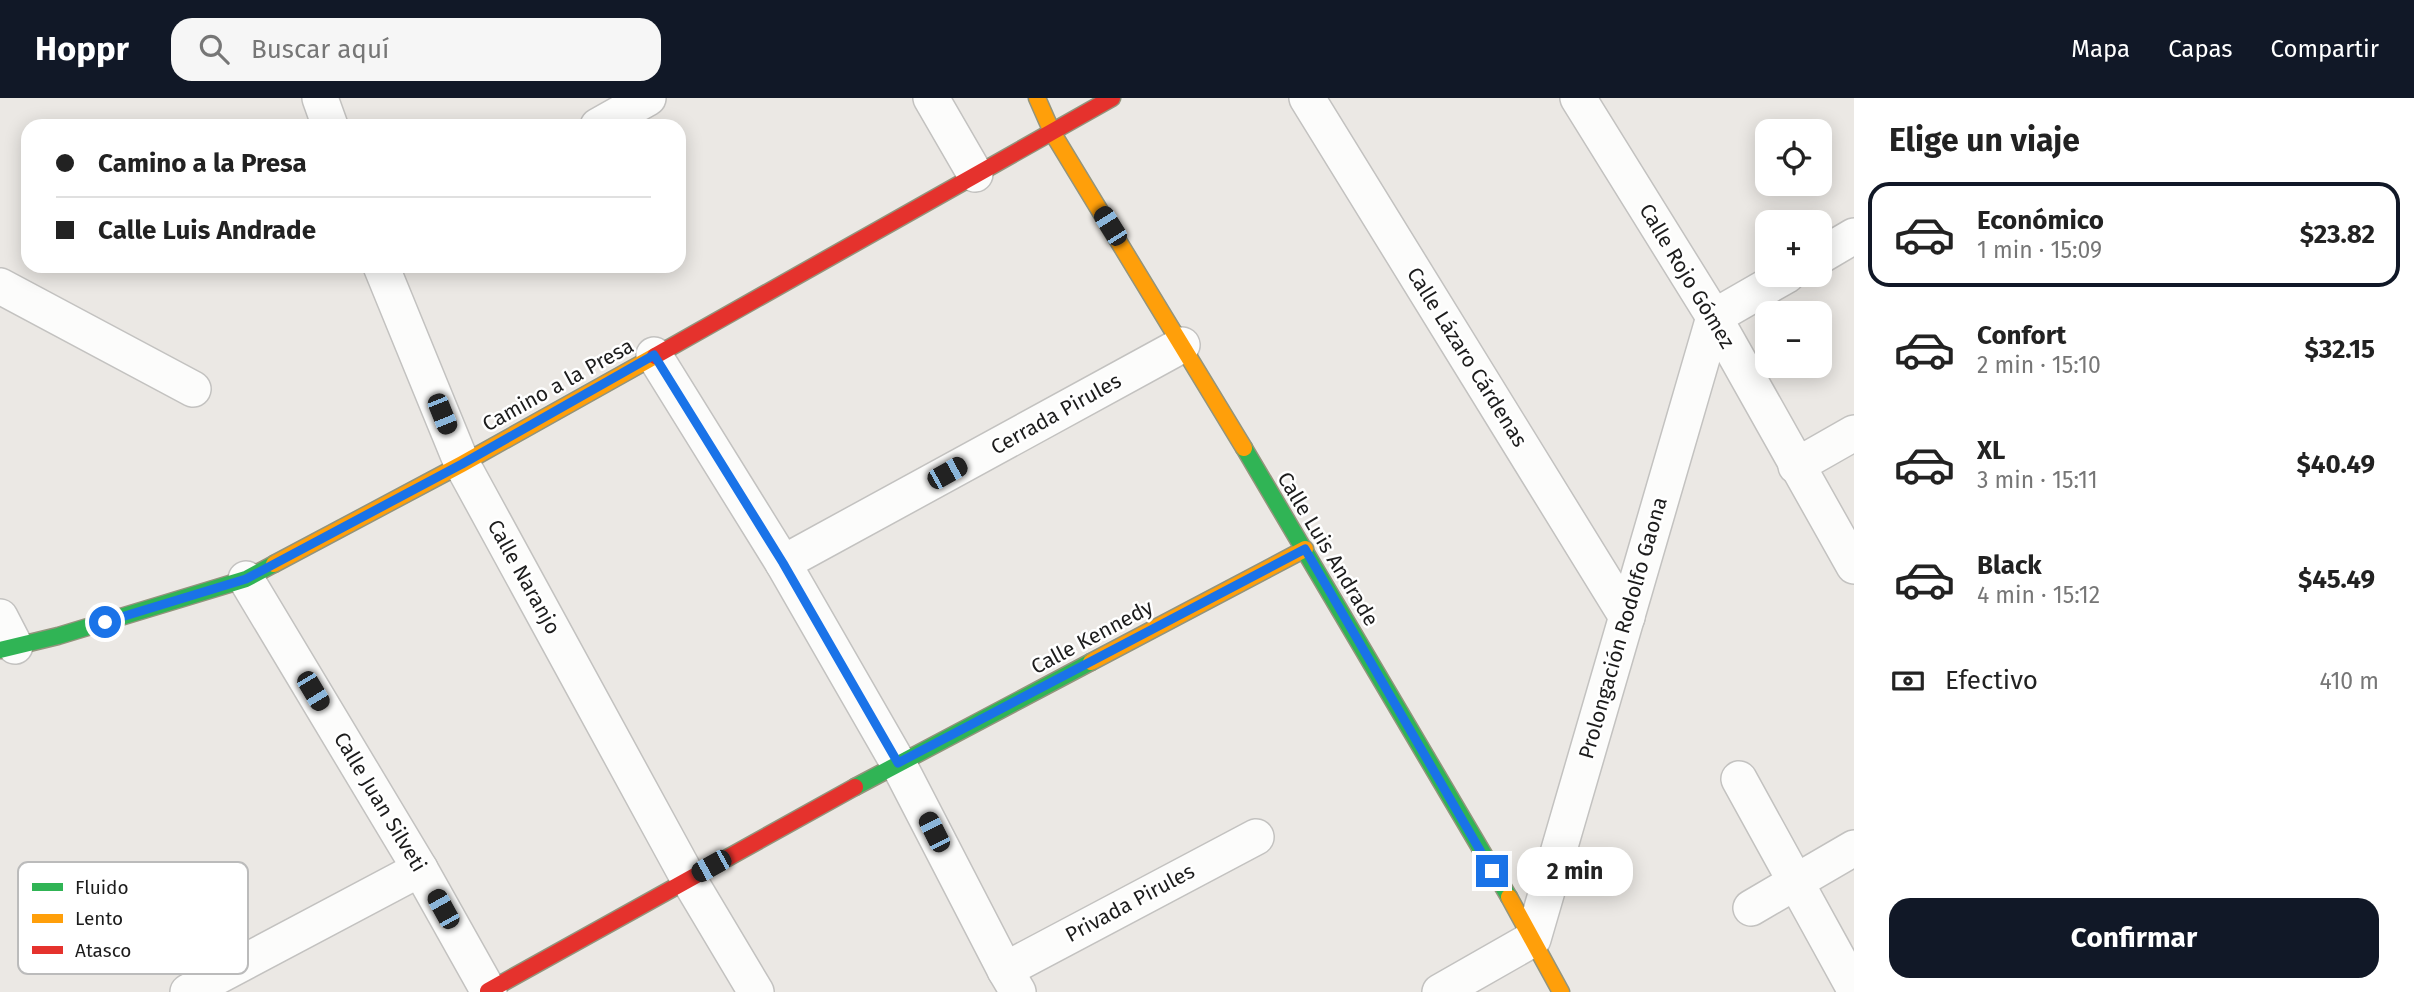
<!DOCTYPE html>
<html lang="es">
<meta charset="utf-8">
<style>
body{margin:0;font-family:"Fira Sans",sans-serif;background:#f6f6f6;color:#222;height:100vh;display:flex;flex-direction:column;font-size:26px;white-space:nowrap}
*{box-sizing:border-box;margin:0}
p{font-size:23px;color:#767676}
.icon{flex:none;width:38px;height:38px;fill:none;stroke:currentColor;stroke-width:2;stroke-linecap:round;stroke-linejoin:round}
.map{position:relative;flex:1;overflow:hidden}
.panel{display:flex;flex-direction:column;background:#fff;width:560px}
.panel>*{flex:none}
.banner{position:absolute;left:21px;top:21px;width:665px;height:154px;border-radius:21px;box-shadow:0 4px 18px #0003;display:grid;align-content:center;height:154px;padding:0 35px;background:#fff}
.tools{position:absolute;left:1755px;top:21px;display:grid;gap:14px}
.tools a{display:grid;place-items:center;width:77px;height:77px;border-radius:14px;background:#fff;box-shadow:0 4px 18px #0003;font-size:35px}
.end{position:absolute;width:32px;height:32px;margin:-16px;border:9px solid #1a73e8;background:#fff;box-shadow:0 0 0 4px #fff}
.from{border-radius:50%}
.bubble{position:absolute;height:49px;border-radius:21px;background:#fff;box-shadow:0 4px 18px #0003;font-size:23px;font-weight:700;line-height:49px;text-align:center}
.car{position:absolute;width:21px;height:42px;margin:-21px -10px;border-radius:9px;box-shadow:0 0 5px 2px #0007;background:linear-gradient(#222 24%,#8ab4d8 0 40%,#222 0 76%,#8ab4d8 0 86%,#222 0)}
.banner b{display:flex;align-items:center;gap:24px;height:66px;font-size:26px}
.banner b+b{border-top:2px solid #e0e0e0}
.banner i{width:18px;height:18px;background:#222}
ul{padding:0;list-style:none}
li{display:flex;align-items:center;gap:21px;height:105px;margin:0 14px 10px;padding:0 21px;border:4px solid transparent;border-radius:21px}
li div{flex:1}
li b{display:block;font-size:26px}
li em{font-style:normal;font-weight:700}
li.active{border-color:#111827}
li>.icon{width:63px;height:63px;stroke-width:1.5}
h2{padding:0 35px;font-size:32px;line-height:84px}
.pay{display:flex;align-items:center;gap:18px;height:77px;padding:0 35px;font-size:26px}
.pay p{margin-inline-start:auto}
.primary-button{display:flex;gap:14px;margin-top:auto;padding:14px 35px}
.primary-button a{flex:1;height:80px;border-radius:21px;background:#111827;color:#fff;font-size:28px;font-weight:700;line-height:80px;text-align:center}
header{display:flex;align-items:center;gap:42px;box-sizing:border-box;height:98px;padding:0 35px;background:#111827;color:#fff}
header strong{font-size:33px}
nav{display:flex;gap:38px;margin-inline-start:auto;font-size:24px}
.search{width:490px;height:63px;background:#f6f6f6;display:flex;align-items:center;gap:18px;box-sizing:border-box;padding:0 24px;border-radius:21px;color:#767676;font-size:26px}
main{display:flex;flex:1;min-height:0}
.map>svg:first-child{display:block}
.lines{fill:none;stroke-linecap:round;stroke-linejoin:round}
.street-casing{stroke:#c3c2c0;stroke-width:38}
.fast-casing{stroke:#93947c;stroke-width:19}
.slow-casing{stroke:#93947c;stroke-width:19}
.jam-casing{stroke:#93947c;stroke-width:19}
.street{stroke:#fcfcfb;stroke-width:35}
.fast{stroke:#30b455;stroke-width:16}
.slow{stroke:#ff9f0a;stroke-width:16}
.jam{stroke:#e5322d;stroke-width:16}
.route{stroke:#1a73e8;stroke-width:9}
.labels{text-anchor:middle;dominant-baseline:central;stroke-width:5;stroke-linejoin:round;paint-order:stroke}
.street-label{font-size:21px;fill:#1c1c1c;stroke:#fff}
.key{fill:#fff;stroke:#bbb;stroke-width:2}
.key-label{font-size:19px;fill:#1c1c1c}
</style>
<header>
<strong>Hoppr</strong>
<div class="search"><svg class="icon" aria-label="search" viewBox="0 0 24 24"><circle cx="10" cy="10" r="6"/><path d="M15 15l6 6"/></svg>Buscar aquí</div>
<nav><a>Mapa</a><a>Capas</a><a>Compartir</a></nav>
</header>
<main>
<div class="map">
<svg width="1854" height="894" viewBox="0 0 1854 894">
<rect width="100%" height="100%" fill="#ebe8e4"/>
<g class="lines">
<g class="street-casing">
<g id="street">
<polyline points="320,0 330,28"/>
<polyline points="931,0 975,76"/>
<polyline points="1307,0 1627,519"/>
<polyline points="1578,0 1714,219 1854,468"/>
<polyline points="598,28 648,0"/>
<polyline points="1820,158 1854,138"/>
<polyline points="381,168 462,366 688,780 756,894"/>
<polyline points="0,188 193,291"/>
<polyline points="654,257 783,465 898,665 1005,872 1018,894"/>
<polyline points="1796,368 1854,335"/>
<polyline points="783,465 1182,247"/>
<polyline points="246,481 420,771 489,894"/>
<polyline points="0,519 15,548"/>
<polyline points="1739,681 1854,890"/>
<polyline points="1751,810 1854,750"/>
<polyline points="1005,872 1256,739"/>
<polyline points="188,894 420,771"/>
<polyline points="1440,894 1533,841 1714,219 1787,177"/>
</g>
</g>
<g class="fast-casing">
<g id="fast">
<polyline points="1244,350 1509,799"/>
<polyline points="0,552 58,538 246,481 274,466"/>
<polyline points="855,689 1091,564"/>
</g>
</g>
<g class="slow-casing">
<g id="slow">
<polyline points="1037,0 1052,34 1244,350"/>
<polyline points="274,466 462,366 655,258"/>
<polyline points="1091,564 1305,451"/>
<polyline points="1509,799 1561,894"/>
</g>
</g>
<g class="jam-casing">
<g id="jam">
<polyline points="655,258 1112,0"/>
<polyline points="488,893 855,689"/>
</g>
</g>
<use href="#street" class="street"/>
<use href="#fast" class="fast"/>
<use href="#slow" class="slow"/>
<use href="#jam" class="jam"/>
</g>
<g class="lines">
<polyline class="route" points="105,524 246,481 462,366 654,257 783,465 898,665 1305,451 1492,773"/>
</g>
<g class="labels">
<g class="street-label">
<text transform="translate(1687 178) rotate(59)">Calle Rojo Gómez</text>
<text transform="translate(1467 259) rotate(58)">Calle Lázaro Cárdenas</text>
<text transform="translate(558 287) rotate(-29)">Camino a la Presa</text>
<text transform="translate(1056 316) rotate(-29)">Cerrada Pirules</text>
<text transform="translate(1328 451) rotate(59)">Calle Luis Andrade</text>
<text transform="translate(524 479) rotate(61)">Calle Naranjo</text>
<text transform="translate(1623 530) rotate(-74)">Prolongación Rodolfo Gaona</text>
<text transform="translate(1092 539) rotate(-28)">Calle Kennedy</text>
<text transform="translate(380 704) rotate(59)">Calle Juan Silveti</text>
<text transform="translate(1130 805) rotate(-28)">Privada Pirules</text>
</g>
</g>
<rect x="18" y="764" width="230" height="112" rx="10" class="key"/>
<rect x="32" y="785" width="31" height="8" fill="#30b455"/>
<rect x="32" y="816" width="31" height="9" fill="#ff9f0a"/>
<rect x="32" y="848" width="31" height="8" fill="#e5322d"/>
<g class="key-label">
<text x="75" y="796">Fluido</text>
<text x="75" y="827">Lento</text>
<text x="75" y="859">Atasco</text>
</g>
</svg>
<div class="tools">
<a><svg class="icon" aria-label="locate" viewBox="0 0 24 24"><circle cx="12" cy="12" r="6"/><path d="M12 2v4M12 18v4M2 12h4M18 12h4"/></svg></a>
<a>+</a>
<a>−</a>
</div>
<i class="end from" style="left:105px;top:524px"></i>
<i class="end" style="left:1492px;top:773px"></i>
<div class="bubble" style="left:1517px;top:749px;width:116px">2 min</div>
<i class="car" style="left:1110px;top:128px;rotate:328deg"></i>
<i class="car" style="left:442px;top:316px;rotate:158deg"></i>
<i class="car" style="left:947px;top:375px;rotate:61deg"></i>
<i class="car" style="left:313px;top:593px;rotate:149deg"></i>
<i class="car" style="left:934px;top:734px;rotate:333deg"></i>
<i class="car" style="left:711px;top:768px;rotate:241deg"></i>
<i class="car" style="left:443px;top:811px;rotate:331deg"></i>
<div class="banner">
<b><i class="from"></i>Camino a la Presa</b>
<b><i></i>Calle Luis Andrade</b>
</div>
</div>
<section class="panel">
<h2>Elige un viaje</h2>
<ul>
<li class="active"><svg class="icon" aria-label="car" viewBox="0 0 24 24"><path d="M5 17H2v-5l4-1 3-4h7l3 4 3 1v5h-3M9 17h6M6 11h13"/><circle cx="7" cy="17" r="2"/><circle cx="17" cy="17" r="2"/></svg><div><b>Económico</b><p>1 min · 15:09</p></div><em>$23.82</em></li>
<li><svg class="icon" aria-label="car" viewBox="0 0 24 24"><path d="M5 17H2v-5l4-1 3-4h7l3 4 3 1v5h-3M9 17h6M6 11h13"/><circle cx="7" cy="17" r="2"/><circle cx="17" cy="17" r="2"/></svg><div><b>Confort</b><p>2 min · 15:10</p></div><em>$32.15</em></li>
<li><svg class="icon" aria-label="car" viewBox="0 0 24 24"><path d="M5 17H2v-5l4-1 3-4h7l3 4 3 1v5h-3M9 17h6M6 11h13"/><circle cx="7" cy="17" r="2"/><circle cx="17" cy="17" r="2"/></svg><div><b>XL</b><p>3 min · 15:11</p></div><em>$40.49</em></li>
<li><svg class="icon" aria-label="car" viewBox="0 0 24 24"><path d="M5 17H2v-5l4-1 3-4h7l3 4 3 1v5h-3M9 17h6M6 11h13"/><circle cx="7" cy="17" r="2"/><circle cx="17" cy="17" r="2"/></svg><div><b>Black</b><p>4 min · 15:12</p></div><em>$45.49</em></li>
</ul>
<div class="pay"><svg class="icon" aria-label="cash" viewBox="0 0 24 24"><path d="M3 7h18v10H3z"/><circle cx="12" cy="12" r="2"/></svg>Efectivo<p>410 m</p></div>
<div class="primary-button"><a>Confirmar</a></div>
</section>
</main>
